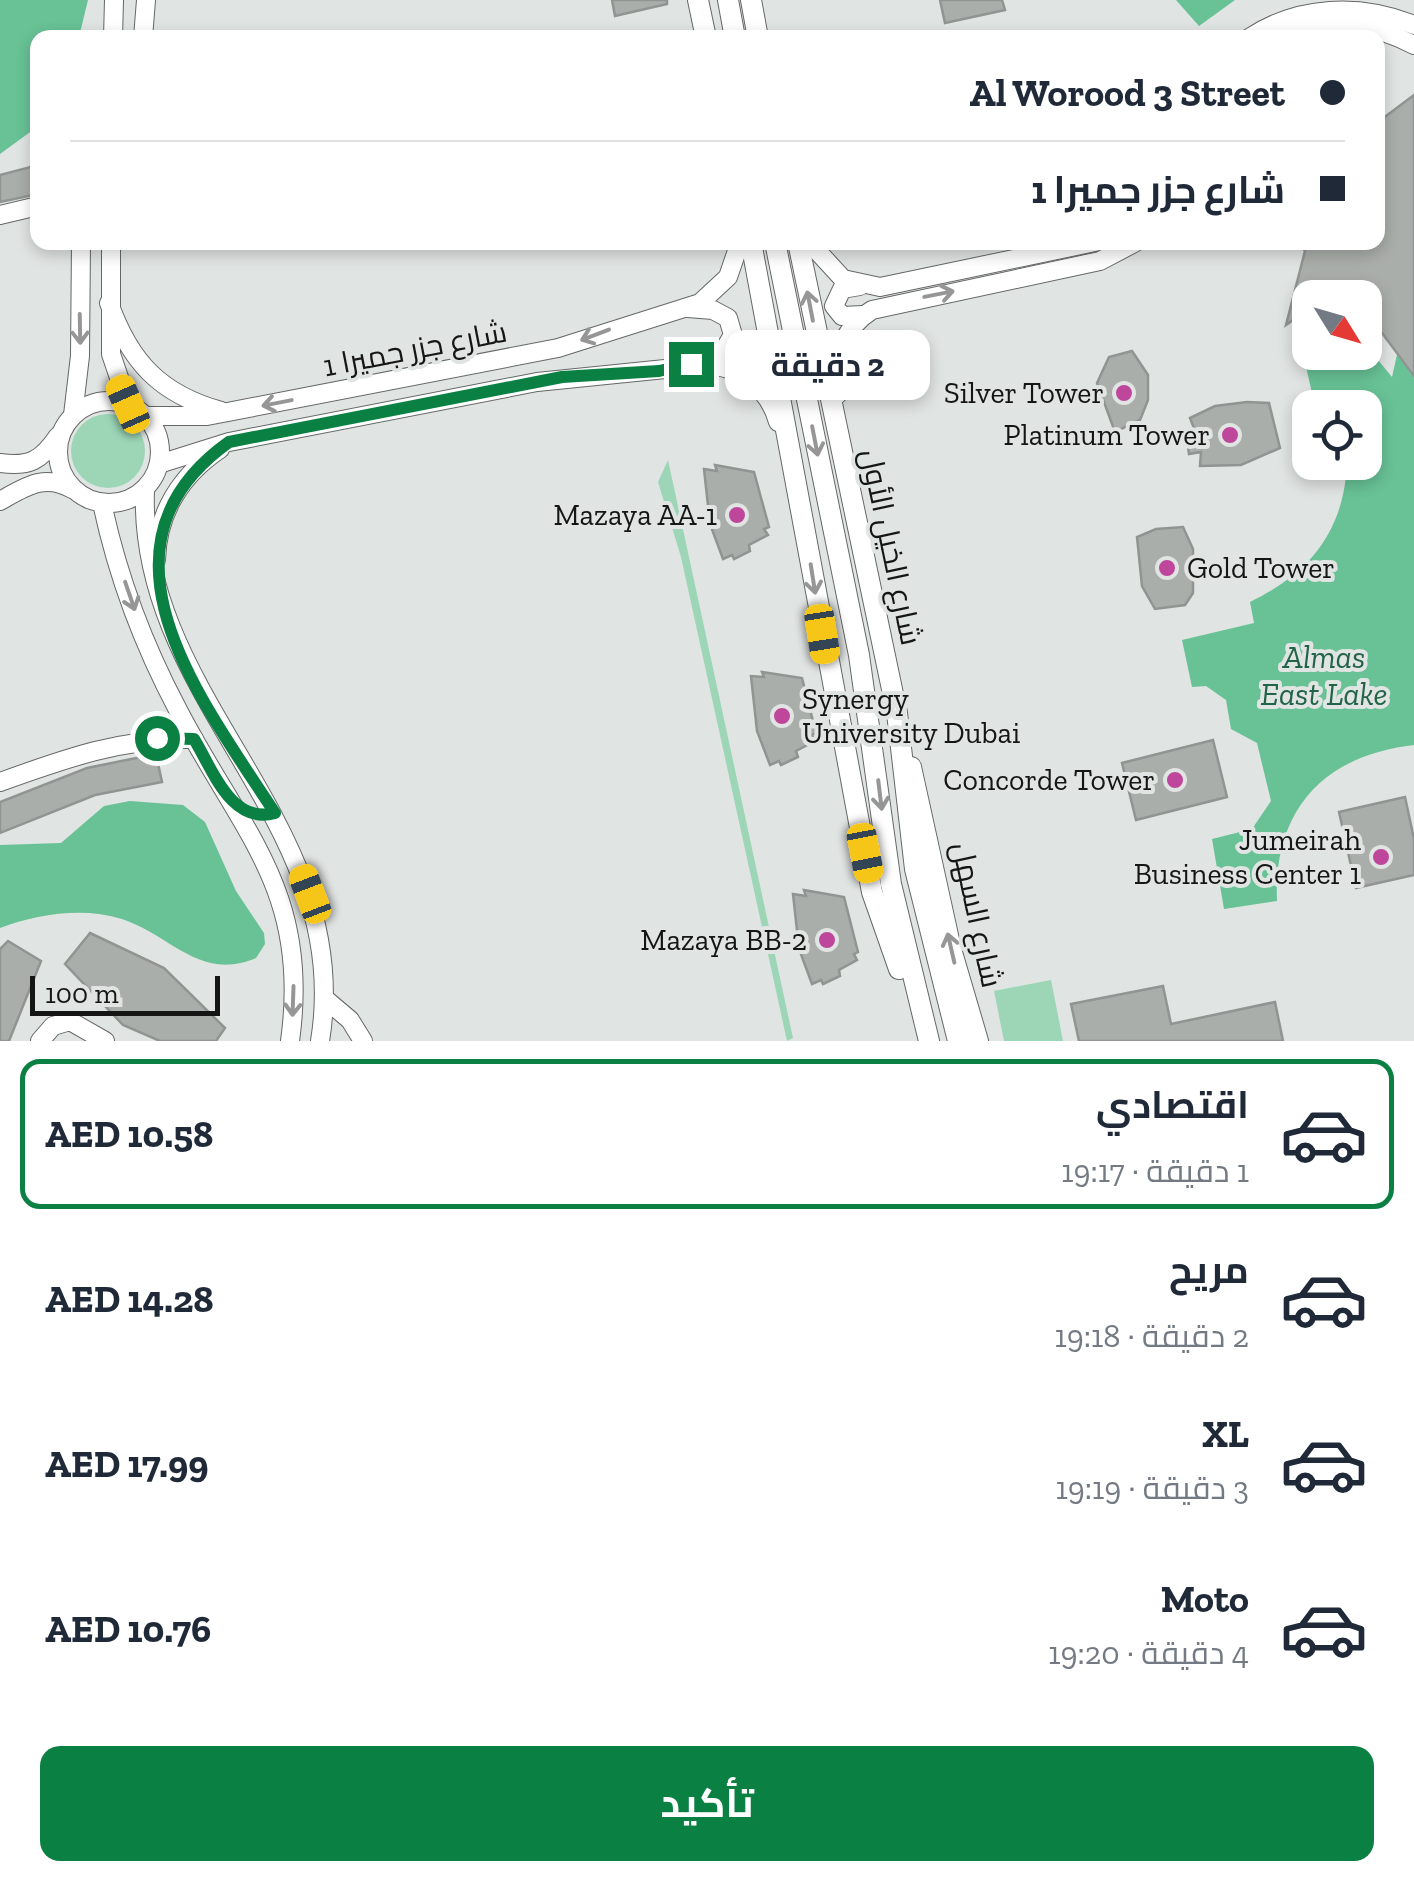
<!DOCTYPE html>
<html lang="ar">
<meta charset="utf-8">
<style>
body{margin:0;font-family:"Zilla Slab",Cairo,serif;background:#f6f6f7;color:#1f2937;direction:rtl;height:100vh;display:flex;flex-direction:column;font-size:38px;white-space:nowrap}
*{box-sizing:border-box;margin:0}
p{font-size:32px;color:#747a83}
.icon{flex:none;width:55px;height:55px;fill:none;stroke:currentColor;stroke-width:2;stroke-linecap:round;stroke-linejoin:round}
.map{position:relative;height:1041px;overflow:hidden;direction:ltr}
.drawer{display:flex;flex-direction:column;background:#fff;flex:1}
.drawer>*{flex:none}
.hud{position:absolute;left:30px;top:30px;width:1355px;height:220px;border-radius:20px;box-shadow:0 5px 15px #0003;direction:rtl;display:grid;align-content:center;height:220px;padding:0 40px;background:#fff}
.needle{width:65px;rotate:127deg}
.controls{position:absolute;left:1292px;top:280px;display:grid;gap:20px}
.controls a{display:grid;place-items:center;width:90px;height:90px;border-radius:20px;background:#fff;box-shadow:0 5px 15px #0003;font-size:50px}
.scale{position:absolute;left:30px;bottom:25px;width:190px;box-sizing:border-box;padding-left:10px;border:5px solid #141514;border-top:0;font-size:28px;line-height:35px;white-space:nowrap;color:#141514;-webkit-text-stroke:8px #e0e4e2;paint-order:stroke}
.end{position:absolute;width:45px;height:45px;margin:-22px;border:12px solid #0b8043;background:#fff;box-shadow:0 0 0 5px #fff}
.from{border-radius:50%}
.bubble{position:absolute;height:70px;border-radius:20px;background:#fff;box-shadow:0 5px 15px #0003;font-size:32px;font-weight:700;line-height:70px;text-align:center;direction:rtl}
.car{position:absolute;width:30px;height:60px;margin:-30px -15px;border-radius:12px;box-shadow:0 0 8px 2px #0007;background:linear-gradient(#f5c518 24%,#345 0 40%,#f5c518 0 76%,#345 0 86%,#f5c518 0)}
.hud b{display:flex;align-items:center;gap:35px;height:95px;font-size:38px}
.hud b+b{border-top:2px solid #e0e1e3}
.hud i{width:25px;height:25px;background:#1f2937}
ul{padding:18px 0 0;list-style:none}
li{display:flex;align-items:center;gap:30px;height:150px;margin:0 20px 15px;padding:0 20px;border:5px solid transparent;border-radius:20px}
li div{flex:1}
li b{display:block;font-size:38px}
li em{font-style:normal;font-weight:700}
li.on{border-color:#0b8043}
li>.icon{width:90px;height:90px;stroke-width:1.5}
.primary-button{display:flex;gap:20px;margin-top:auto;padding:20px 40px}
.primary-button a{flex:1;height:115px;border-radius:20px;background:#0b8043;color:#fff;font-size:40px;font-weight:700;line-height:115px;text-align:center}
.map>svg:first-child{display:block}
.green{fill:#9cd6b7}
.water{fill:#68c296}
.building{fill:#aaaeab;stroke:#909492;stroke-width:2.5}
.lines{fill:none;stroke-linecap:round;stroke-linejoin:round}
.minor-casing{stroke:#656866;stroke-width:20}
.major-casing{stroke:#656866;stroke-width:22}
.minor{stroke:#fff;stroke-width:18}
.major{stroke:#fff;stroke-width:20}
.oneway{stroke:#959695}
.route{stroke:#0b8043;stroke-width:12}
.poi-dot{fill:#be469b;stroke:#e0e4e2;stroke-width:4}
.labels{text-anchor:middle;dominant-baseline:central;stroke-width:8;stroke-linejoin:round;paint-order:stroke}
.street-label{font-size:30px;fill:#141514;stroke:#e0e4e2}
.poi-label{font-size:30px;fill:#141514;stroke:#e0e4e2;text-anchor:end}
.water-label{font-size:32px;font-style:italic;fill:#226447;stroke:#e0e4e2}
</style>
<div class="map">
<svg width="1414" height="1041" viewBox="0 0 1414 1041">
<rect width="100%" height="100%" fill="#e0e4e2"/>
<g class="green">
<circle cx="108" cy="451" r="37"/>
<polygon points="668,460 793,1038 787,1041 681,557 658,482"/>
<polygon points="1051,980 1063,1041 1004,1041 994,991"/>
</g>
<g class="water">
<polygon points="0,0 88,0 79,37 38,38 37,127 0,154"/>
<polygon points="1176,0 1235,0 1199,26"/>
<path d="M1414 325V745C1325 755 1273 809 1277 901L1224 909 1212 839 1252 829 1271 801 1257 743 1231 729 1226 700 1206 686 1192 687 1182 640 1254 623 1250 602C1310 573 1344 531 1347 463L1365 462V408L1334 407 1312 393 1304 358 1310 349 1365 352V344L1392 377 1402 332Z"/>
<path d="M130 801 183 805 205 822 236 891 264 933 265 944 256 958C200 982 171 935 122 919 83 907 37 914 0 928V845L61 843 104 806Z"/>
</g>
<g class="building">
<polygon points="612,0 667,0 667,4 615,16"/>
<polygon points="940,0 1002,0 1005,10 945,23"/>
<polygon points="1414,95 1414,376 1365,310 1365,298 1356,298 1345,282 1324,298 1310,298 1310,308 1286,325 1305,251 1299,242 1378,242 1378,132 1382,119"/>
<polygon points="38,165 38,194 0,202 0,175"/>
<polygon points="1132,351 1148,375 1148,400 1140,420 1115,432 1097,383 1109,357"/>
<polygon points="1247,402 1269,403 1280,448 1241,465 1200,466 1201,452 1189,454 1186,434 1195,431 1190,418 1215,406"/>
<polygon points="715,465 754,472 769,527 764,529 768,535 749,545 750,551 734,559 732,555 723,559 710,524 704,469 717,471"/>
<polygon points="1183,527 1193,549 1193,593 1185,605 1155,609 1142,586 1137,537 1156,529"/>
<polygon points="762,672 802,678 816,733 812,735 815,741 796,751 798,757 781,765 779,761 770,765 757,731 751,676 764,677"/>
<polygon points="1213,740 1227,797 1136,820 1122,763"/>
<polygon points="156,754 162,782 95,795 0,833 0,802 87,768"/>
<polygon points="1405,797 1414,839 1414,875 1356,888 1339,812"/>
<polygon points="804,890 844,897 858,952 854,954 857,960 839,970 840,976 823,984 821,980 812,984 799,949 793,894 806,896"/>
<polygon points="90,933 164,968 225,1028 216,1041 160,1041 123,1025 65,964"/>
<polygon points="8,941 41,961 9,1041 0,1041 0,949"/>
<polygon points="1163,986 1171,1024 1275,1002 1283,1041 1079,1041 1071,1004"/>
</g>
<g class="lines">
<g class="minor-casing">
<g id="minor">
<polyline points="113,38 114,0"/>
<polyline points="143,38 146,0"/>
<path d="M1249 38C1299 5 1360 3 1414 25"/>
<path d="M1286 38C1327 18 1374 24 1414 45"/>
<polyline points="0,215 38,206"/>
<polyline points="111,242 111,354 128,404"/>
<polyline points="809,242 843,279 880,287 1095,242"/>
<polyline points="860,286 842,289 834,306 842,316 864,315"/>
<path d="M109 303C130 362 160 394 221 411"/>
<path d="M697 364C735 364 768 385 778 422"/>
<path d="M838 394C832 360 842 329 872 310L1100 261 1136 242"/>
<circle cx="109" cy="452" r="51"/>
<polyline points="73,415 80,356 81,242"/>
<polyline points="147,416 207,416 558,348 700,303 728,277 740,242"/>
<path d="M0 463C29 467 41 461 58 436"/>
<polyline points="159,464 229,442 537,382 675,368 724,350 733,335 728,318 713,310 688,308"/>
<path d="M145 490C137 701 356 822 320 1041"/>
<path d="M0 501C25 487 45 473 72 489"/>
<path d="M102 503C117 574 144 646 178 710 241 832 311 890 290 1041"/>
<path d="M156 560C157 513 181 475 220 449"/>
<path d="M0 782C64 759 125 737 194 739"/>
<polyline points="324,998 350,1020 363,1041"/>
<polyline points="40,1041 53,1026 70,1021 105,1041"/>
</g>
</g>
<g class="major-casing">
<g id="major">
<polyline points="698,0 706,38"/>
<polyline points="728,0 735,38"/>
<polyline points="751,0 758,38"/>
<polyline points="751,242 872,892 899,969"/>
<polyline points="775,242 859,655 891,884 929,1041"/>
<polyline points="798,242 897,713 915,869 958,1041"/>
<polyline points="911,767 951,949 978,1041"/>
</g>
</g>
<use href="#minor" class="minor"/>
<use href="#major" class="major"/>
</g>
<defs><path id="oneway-shaft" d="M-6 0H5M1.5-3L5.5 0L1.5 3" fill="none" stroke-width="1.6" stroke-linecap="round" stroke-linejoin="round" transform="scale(2.5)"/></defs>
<g class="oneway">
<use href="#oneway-shaft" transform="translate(939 294) rotate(-11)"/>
<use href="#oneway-shaft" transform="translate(810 306) rotate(-101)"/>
<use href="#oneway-shaft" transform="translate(80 329) rotate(89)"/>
<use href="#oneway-shaft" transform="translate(595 335) rotate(159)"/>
<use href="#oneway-shaft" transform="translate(277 403) rotate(169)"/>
<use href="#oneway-shaft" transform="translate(815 441) rotate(79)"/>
<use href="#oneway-shaft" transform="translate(813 579) rotate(81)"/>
<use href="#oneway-shaft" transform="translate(130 596) rotate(71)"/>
<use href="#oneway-shaft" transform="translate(880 795) rotate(83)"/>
<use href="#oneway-shaft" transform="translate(951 948) rotate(-103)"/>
<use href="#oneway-shaft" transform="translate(293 1001) rotate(92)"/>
</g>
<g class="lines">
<path class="route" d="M157 738 194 739C213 770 231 825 275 813 201 700 81 547 229 442L562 377 659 371 691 364"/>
</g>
<g class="poi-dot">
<circle cx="1124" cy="393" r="10"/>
<circle cx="1230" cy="435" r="10"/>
<circle cx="737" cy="515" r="10"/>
<circle cx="1167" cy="568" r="10"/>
<circle cx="782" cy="716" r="10"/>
<circle cx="1175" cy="780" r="10"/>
<circle cx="1381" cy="857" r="10"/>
<circle cx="827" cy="940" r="10"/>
</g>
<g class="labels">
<g class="street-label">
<text transform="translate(415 349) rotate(-11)">شارع جزر جميرا 1</text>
<text transform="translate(891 547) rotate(78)">شارع الخيل الأول</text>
<text transform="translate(977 915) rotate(78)">شارع السهل</text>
</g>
<g class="poi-label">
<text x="1104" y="393">Silver Tower</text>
<text x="1210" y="435">Platinum Tower</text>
<text x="717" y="515">Mazaya AA-1</text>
<text x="1187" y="568" text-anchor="start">Gold Tower</text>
<text x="802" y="699" text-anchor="start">Synergy<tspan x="802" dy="34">University Dubai</tspan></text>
<text x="1155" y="780">Concorde Tower</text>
<text x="1361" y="840">Jumeirah<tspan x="1361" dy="34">Business Center 1</tspan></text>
<text x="807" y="940">Mazaya BB-2</text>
</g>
<g class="water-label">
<text x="1324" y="657">Almas<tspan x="1324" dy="37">East Lake</tspan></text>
</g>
</g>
</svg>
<div class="controls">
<a><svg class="needle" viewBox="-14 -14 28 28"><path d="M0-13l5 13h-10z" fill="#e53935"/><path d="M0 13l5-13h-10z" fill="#747a83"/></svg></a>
<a><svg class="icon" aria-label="locate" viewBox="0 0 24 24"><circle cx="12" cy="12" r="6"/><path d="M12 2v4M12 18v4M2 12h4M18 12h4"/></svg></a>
</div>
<div class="scale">100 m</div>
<i class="end from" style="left:157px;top:738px"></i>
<i class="end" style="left:691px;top:364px"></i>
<div class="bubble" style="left:725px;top:330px;width:205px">2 دقيقة</div>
<i class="car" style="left:128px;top:404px;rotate:336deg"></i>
<i class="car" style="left:822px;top:634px;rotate:171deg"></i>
<i class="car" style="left:865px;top:853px;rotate:169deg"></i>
<i class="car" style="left:310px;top:894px;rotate:339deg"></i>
<div class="hud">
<b><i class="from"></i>Al Worood 3 Street</b>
<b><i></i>شارع جزر جميرا 1</b>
</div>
</div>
<section class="drawer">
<ul>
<li class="on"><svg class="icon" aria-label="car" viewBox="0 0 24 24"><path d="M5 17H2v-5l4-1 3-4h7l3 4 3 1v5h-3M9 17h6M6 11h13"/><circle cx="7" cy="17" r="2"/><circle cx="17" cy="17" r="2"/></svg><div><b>اقتصادي</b><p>1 دقيقة · 19:17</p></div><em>AED 10.58</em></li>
<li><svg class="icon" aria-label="car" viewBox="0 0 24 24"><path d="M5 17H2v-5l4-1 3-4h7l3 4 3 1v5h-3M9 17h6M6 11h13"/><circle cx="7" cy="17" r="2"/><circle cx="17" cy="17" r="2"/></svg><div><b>مريح</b><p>2 دقيقة · 19:18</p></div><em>AED 14.28</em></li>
<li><svg class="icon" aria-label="car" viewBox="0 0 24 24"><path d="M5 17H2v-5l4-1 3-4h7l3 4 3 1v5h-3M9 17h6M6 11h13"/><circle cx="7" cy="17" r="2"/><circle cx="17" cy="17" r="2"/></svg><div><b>XL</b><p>3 دقيقة · 19:19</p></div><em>AED 17.99</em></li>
<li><svg class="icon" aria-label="car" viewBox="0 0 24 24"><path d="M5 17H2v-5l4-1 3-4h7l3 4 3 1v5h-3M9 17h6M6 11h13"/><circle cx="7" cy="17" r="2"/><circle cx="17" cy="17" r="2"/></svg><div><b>Moto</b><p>4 دقيقة · 19:20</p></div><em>AED 10.76</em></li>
</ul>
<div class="primary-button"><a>تأكيد</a></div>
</section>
